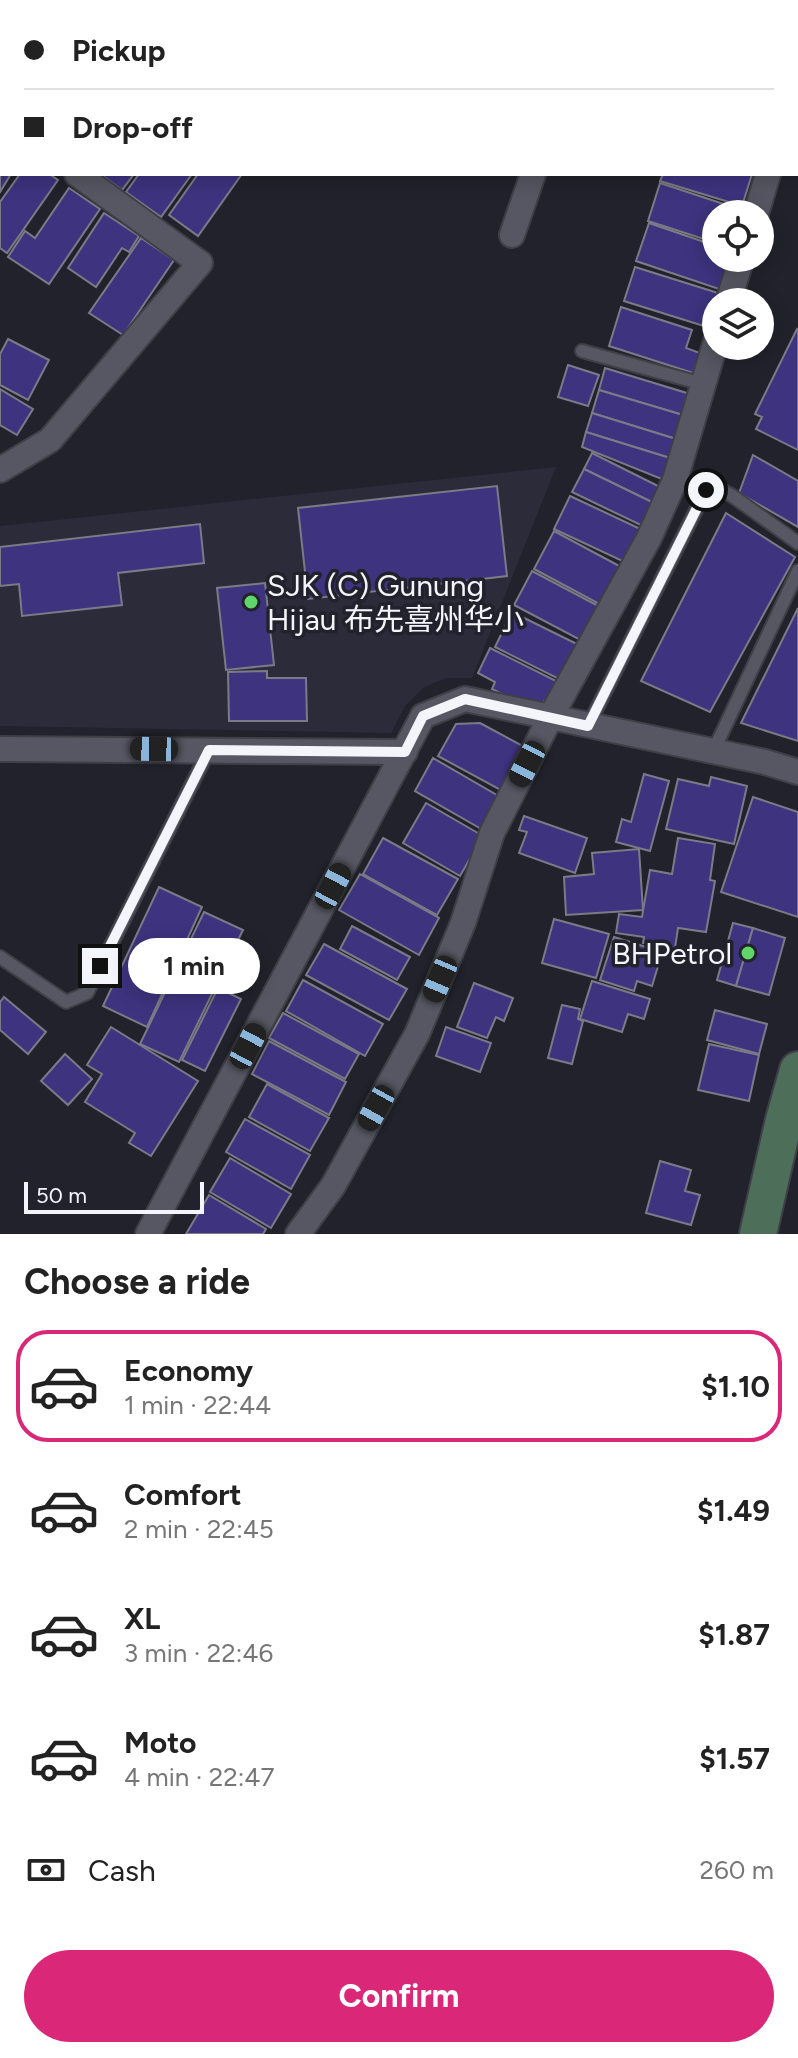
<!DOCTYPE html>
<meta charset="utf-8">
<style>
body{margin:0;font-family:Figtree,"Noto Sans SC",sans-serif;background:#f2f2f2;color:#222;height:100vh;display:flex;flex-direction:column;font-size:30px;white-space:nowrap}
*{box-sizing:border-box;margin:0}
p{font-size:26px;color:#767676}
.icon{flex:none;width:44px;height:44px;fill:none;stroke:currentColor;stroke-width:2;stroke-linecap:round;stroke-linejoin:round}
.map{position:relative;height:1234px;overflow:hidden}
.sheet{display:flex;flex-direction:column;background:#fff;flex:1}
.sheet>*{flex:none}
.banner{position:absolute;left:0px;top:0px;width:798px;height:176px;box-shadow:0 4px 20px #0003;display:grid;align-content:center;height:176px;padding:0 24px;background:#fff}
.controls{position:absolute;left:702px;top:200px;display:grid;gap:16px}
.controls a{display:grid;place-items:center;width:72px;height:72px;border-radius:50%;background:#fff;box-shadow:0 4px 20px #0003;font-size:40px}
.scale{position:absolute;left:24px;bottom:20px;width:180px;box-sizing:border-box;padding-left:8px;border:4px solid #f4f4fb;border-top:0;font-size:22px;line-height:28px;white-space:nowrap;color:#f4f4fb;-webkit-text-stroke:6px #22222c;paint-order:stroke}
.end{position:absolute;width:36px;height:36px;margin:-18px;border:10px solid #f4f4fb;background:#111;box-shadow:0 0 0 4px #111}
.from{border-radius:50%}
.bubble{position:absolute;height:56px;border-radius:28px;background:#fff;box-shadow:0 4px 20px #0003;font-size:26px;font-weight:700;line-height:56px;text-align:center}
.car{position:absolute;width:24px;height:48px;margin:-24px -12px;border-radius:10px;box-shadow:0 0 6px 2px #0007;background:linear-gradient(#222 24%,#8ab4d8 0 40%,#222 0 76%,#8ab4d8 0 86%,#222 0)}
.banner b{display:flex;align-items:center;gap:28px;height:76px;font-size:30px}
.banner b+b{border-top:2px solid #e0e0e0}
.banner i{width:20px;height:20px;background:#222}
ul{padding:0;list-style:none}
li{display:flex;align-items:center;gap:24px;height:112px;margin:0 16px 12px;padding:0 8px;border:4px solid transparent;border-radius:32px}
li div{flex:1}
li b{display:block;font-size:30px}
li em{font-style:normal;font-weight:700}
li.current{border-color:#db2777}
li>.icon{width:72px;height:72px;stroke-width:1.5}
h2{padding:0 24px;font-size:36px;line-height:96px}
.pay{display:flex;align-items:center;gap:20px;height:88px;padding:0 24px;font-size:30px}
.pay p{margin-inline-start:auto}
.button{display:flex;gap:16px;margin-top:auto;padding:16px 24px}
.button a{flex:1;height:92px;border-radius:48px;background:#db2777;color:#fff;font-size:32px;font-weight:700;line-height:92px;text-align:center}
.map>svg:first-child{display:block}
.built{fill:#2b2b3a}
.building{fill:#3d337f;stroke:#7b7b87;stroke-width:2}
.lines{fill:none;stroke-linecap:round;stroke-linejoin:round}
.lane-casing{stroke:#3f3f47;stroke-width:16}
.street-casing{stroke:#3f3f47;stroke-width:28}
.secondary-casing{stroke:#3f3f47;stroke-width:40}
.lane{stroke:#565762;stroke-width:12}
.street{stroke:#565762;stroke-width:24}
.secondary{stroke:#4d6f5a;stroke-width:36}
.route{stroke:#f4f4fb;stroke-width:10}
.poi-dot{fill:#60d56a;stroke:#22222c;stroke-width:3}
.labels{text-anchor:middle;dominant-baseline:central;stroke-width:7;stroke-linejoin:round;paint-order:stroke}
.poi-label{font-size:30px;fill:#f4f4fb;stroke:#22222c;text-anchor:start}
</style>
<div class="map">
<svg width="798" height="1234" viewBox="0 0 798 1234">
<rect width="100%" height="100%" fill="#22222c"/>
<polygon class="built" points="556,467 472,678 446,678 423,688 405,706 391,733 0,726 0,526"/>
<g class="building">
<polygon points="0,150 2,174 11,174 0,192"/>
<polygon points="20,174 49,174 58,180 7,253 0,248 0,202"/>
<polygon points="100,174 134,174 122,190"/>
<polygon points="139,174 192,174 161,217 126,192"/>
<polygon points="198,174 242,174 198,236 169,215"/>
<polygon points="663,174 752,174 742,206 660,181"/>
<polygon points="660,183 751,213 751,214 716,214 716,243 648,221"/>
<polygon points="69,188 100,209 49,284 8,257 25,231 35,238"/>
<polygon points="104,213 139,236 129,252 122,248 96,287 68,268"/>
<polygon points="649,223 716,246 716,258 730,258 719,289 636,261"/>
<polygon points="141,238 174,260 123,335 89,313"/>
<polygon points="635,267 718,293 707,327 624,301"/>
<polygon points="621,307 692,330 686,348 700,353 693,373 609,346"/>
<polygon points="797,329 798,330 798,450 756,429 762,417 755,414"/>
<polygon points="8,339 49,360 28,400 0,385 0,354"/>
<polygon points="568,365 599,375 588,406 558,397"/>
<polygon points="605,368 690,394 683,415 599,390"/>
<polygon points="0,389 33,409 17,435 0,425"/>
<polygon points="599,390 683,415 676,439 592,413"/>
<polygon points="592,413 676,439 670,458 586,432"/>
<polygon points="586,432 670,458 664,480 582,447"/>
<polygon points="592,453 668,491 660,506 584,469"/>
<polygon points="753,455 798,481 798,527 739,493"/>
<polygon points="584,469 660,506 649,529 572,492"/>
<polygon points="497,486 507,576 308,599 298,508"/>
<polygon points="570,496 649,533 633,566 554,529"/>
<polygon points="726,513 795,557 710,712 641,681"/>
<polygon points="200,524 204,563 118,573 122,605 22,616 19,584 0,586 0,547"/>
<polygon points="554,531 623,568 603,606 534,569"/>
<polygon points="532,571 606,610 588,644 514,605"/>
<polygon points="265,583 274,665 226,670 217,588"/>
<polygon points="798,608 798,741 741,723"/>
<polygon points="512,612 583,647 565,682 495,647"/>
<polygon points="490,648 564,685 553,706 544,701 538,712 492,689 495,682 478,673"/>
<polygon points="267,671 267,678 306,678 307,721 229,721 228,672"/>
<polygon points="480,723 530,750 506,793 438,756 456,724"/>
<polygon points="433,758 502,798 483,830 415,791"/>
<polygon points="644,774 669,781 650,851 616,842 622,819 631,822"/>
<polygon points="711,777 747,786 734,844 666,829 678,779 709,786"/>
<polygon points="753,797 798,812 798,917 721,892"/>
<polygon points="426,803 483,836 460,876 403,843"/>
<polygon points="524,816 587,838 575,873 519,853 527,832 519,830"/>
<polygon points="383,838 458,879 437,915 363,874"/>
<polygon points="678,838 715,844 710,880 715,881 706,932 678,928 675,948 643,943 644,937 616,933 619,914 642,917 650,870 672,874"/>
<polygon points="639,849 643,910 566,915 564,877 594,874 592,853"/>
<polygon points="360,874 439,918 419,955 339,910"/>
<polygon points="159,887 202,907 147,1027 103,1006"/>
<polygon points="204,912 243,930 179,1062 140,1044"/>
<polygon points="554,919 609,934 596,978 542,963"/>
<polygon points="733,923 753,928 736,986 717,980"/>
<polygon points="352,926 410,957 397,980 340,949"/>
<polygon points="753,928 785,938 769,995 736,986"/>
<polygon points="614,937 649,948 645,959 659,963 652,986 637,981 634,991 600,980"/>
<polygon points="324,944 407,989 389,1020 306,975"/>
<polygon points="303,980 383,1024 365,1056 286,1011"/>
<polygon points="592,981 650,999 644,1019 628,1014 622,1032 580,1019"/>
<polygon points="474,983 513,998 504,1021 496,1017 487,1038 457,1027"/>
<polygon points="218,988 241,999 205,1071 182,1060"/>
<polygon points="4,997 46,1032 28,1054 0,1030 0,1002"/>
<polygon points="562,1005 580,1009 578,1019 583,1021 572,1064 548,1058"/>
<polygon points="715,1010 767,1024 759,1054 707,1040"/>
<polygon points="283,1013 359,1054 345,1079 269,1038"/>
<polygon points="111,1027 198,1081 151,1156 129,1143 135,1133 85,1102 102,1074 87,1065"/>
<polygon points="446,1027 491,1043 480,1072 436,1056"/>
<polygon points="269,1041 346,1082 329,1115 252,1074"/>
<polygon points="709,1044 759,1055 749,1101 698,1090"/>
<polygon points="65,1054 92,1079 68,1105 41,1081"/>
<polygon points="267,1084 329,1118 310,1151 249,1117"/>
<polygon points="245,1119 310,1155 291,1189 226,1152"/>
<polygon points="230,1158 291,1194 271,1228 210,1192"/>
<polygon points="660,1161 691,1170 685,1191 700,1195 691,1225 646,1213"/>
<polygon points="209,1195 266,1229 263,1234 186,1234"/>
</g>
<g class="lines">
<g class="lane-casing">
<g id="lane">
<polyline points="582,351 703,384"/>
<polyline points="588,726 706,490 715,487 731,495 798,543"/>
<polyline points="713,752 798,571"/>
<polyline points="0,957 66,1002 87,993 209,750"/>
</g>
</g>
<g class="street-casing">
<g id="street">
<polyline points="215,0 217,2"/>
<polyline points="592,2 592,0"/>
<polyline points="796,86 798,80"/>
<polyline points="0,118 2,120"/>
<polyline points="756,214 768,174"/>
<polyline points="512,235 533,174"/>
<polyline points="728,302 742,258"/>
<polyline points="0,470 50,440 200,263 77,174"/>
<polyline points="0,749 405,752"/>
<polyline points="148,1234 423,716 465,699 765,762 798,772"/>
<polyline points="298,1234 333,1186 417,1034 463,923 492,833 550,718 649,538 675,480 716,341"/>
</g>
</g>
<g class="secondary-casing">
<polyline id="secondary" points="758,1234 784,1120 798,1070"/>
</g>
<use href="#lane" class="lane"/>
<use href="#street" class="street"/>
<use href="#secondary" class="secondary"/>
</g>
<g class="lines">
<polyline class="route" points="100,966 209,750 405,752 423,716 465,699 588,726 706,490"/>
</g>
<g class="poi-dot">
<circle cx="251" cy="602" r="8"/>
<circle cx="748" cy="953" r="8"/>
</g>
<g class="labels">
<g class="poi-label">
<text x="267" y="585">SJK (C) Gunung<tspan x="267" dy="34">Hijau 布先喜州华小</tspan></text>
<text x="732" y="953" text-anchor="end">BHPetrol</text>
</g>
</g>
</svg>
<div class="controls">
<a><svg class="icon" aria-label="locate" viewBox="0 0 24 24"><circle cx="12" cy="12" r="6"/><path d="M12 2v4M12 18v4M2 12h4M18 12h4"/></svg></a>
<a><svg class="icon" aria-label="layers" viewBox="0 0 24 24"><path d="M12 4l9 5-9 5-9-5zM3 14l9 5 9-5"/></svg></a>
</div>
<div class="scale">50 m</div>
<i class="end from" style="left:706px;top:490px"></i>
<i class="end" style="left:100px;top:966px"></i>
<div class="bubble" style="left:128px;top:938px;width:132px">1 min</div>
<i class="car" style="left:154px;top:749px;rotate:271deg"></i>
<i class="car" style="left:527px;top:764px;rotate:207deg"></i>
<i class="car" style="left:333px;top:886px;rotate:28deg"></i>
<i class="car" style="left:440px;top:979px;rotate:203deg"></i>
<i class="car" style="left:248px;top:1046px;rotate:28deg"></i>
<i class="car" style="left:376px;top:1108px;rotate:209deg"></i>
<div class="banner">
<b><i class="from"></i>Pickup</b>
<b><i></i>Drop-off</b>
</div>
</div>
<section class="sheet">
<h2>Choose a ride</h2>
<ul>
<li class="current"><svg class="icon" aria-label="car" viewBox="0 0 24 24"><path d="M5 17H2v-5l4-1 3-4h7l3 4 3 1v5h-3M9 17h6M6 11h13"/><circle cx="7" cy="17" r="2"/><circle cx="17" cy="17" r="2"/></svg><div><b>Economy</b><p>1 min · 22:44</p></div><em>$1.10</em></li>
<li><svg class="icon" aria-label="car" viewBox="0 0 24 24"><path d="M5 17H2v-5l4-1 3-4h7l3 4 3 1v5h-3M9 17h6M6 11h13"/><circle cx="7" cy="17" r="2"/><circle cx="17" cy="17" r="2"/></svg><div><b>Comfort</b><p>2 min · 22:45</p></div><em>$1.49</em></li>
<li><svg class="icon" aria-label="car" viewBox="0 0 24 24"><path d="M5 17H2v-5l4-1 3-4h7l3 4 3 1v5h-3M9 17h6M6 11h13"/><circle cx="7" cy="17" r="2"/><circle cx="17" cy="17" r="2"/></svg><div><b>XL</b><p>3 min · 22:46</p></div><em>$1.87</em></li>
<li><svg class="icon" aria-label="car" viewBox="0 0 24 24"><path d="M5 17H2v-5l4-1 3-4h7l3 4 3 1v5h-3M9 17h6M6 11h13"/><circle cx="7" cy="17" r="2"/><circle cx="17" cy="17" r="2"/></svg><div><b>Moto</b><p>4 min · 22:47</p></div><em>$1.57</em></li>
</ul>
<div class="pay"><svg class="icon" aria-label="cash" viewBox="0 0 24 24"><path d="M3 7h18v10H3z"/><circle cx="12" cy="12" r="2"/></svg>Cash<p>260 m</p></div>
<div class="button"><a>Confirm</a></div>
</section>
